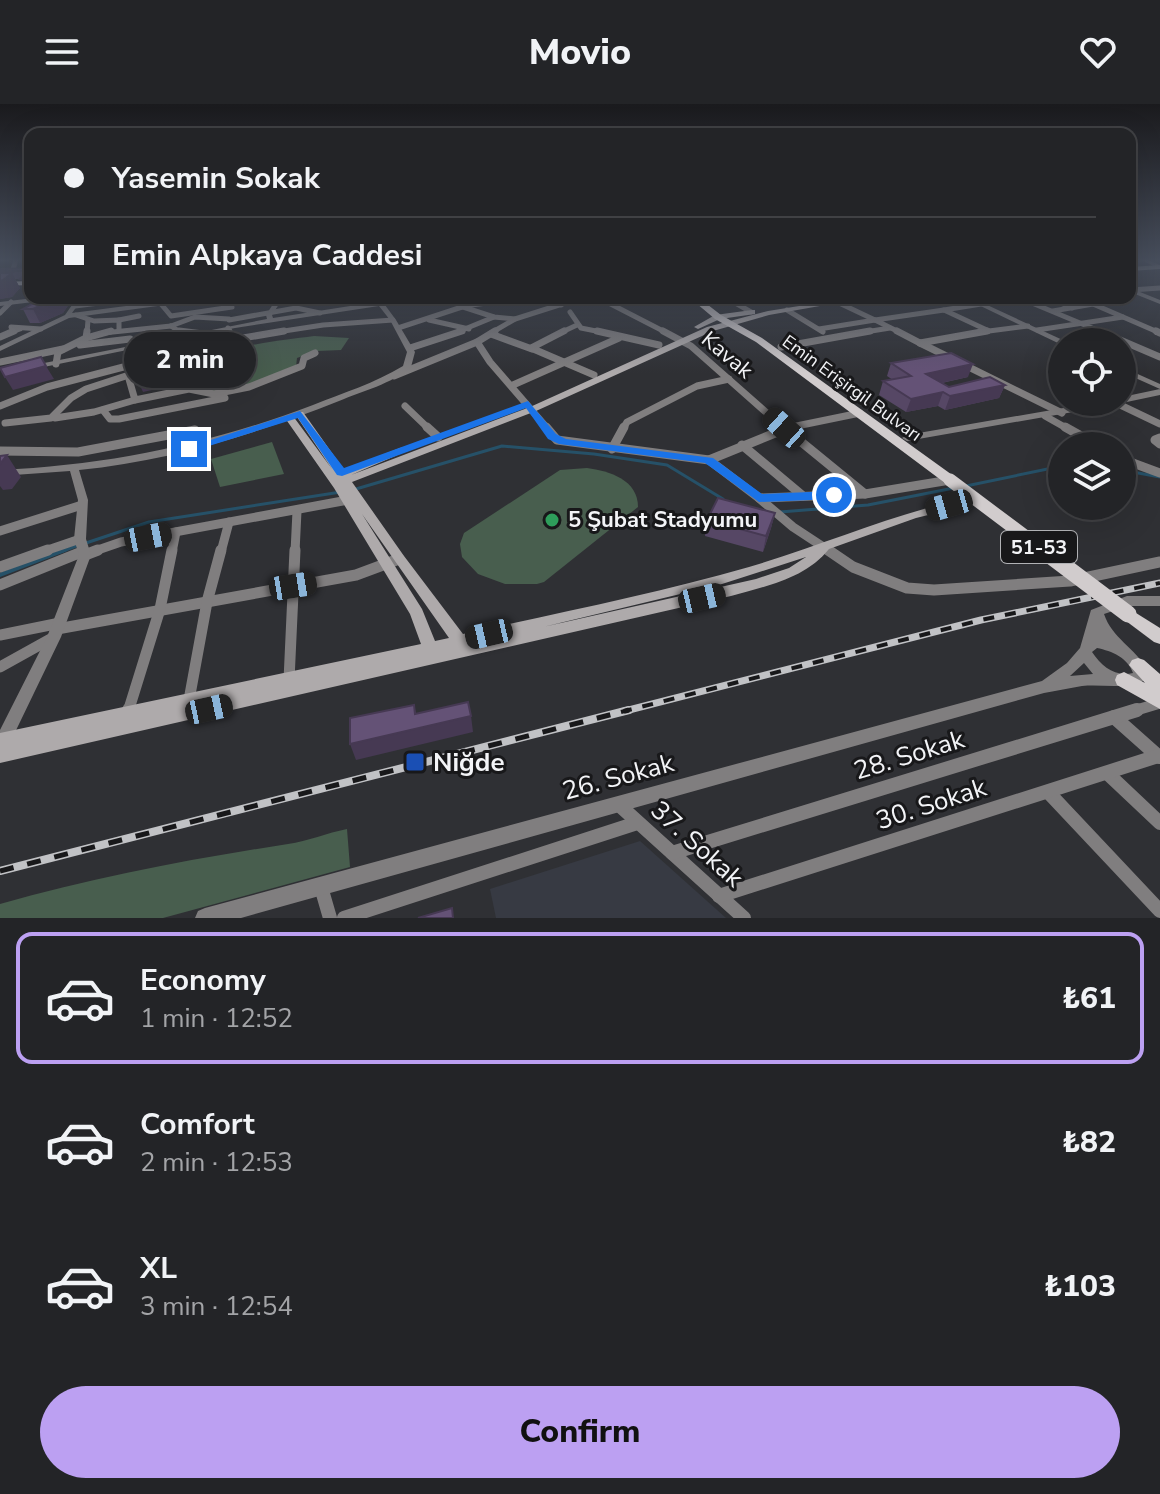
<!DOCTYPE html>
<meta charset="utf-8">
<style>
body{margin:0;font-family:"Nunito Sans",sans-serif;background:#2b2c2f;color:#f1f3f6;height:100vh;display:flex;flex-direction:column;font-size:30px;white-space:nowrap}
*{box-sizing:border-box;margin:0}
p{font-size:26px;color:#a3a4a7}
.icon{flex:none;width:44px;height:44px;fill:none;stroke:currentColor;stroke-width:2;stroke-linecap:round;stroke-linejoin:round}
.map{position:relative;height:814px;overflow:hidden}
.side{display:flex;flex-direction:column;background:#232427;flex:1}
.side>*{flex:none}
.hud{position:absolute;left:24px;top:24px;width:1112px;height:176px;border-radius:16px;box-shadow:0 8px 32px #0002,0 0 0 2px #404144;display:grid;align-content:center;height:176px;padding:0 40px;background:#232427}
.buttons{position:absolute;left:1048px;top:224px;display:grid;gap:16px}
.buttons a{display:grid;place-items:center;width:88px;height:88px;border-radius:50%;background:#232427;box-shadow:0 8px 32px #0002,0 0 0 2px #404144;font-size:40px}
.end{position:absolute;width:36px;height:36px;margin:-18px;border:10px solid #1a73e8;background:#fff;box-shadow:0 0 0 4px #fff}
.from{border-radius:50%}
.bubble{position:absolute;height:56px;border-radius:28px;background:#232427;box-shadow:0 8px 32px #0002,0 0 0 2px #404144;font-size:26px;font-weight:800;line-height:56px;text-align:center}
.car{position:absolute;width:24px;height:48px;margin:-24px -12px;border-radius:10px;box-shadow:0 0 6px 2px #0007;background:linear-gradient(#222 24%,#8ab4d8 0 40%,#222 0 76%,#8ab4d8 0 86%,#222 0)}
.hud b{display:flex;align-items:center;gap:28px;height:76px;font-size:30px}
.hud b+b{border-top:2px solid #404144}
.hud i{width:20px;height:20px;background:#f1f3f6}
ul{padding:14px 0 0;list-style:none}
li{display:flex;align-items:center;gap:24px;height:132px;margin:0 16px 12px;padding:0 24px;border:4px solid transparent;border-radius:16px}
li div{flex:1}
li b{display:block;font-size:30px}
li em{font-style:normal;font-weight:800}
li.active{border-color:#bca0f2}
li>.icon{width:72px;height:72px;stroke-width:1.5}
.action{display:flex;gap:16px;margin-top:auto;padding:16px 40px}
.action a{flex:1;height:92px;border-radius:48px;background:#bca0f2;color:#111;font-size:32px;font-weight:800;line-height:92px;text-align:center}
header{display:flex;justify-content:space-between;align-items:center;height:104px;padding:0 40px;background:#232427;font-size:36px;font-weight:800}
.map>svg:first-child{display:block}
.built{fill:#373a43}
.green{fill:#485e4e}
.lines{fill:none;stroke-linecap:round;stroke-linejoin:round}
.stream-far1{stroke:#265168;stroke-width:3}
.stream{stroke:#265168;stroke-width:4}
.minor-far4{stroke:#807e7f;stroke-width:5}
.minor-far3{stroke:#807e7f;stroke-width:7}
.minor-far2{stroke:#807e7f;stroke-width:9}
.minor-far1{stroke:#807e7f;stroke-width:11}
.minor{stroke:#807e7f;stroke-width:14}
.tertiary{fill:#807e7f;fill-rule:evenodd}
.secondary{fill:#aeaaab;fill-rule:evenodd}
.primary{fill:#d1cccd;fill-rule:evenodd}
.rail-far1-casing{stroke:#c1c2c5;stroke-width:7}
.rail-casing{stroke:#c1c2c5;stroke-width:8}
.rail-far1{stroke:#18181a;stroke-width:4;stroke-dasharray:11;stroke-linecap:butt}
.rail{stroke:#18181a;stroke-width:5;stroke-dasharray:14;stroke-linecap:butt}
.primary-bridge-far1{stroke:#d1cccd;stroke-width:13}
.primary-bridge{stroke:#d1cccd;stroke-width:17}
.wall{fill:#564765}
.shaded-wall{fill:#463953}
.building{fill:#645276;stroke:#463953;stroke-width:2}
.route{fill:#1a73e8}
.leisure-dot{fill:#2e9e5b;stroke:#18181a;stroke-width:3}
.transit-dot{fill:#1a4fb4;stroke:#18181a;stroke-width:3}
.labels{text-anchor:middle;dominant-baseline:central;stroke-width:6;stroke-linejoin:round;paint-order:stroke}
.far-street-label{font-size:18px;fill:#f3f4f7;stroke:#18181a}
.shield{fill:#18181a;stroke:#b1b2b5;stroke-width:2}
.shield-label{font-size:20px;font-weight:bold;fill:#f3f4f7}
.street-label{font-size:22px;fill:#f3f4f7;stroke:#18181a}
.poi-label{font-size:22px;font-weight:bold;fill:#f3f4f7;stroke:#18181a;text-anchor:start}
.near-street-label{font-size:26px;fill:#f3f4f7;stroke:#18181a}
.near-poi-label{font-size:26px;font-weight:bold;fill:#f3f4f7;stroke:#18181a;text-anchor:start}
</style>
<header><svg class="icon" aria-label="menu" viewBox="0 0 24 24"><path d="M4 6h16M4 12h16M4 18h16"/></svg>Movio<svg class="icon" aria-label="heart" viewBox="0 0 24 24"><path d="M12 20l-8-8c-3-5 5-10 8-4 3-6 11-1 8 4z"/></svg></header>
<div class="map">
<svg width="1160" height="814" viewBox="0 0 1160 814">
<rect width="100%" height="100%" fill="#2f3034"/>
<polygon class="built" points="640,737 726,814 496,814 490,785"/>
<g class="green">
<path d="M314 232 349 234 341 246 317 247 297 254 296 263C262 279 211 302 179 274 211 242 271 238 314 232Z"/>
<polygon points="272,338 284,370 220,383 211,355"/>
<path d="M587 364C610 367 638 376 638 403L544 478 537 480H505L478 470 462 453 460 440 464 429 560 366Z"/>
<path d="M347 725 350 763 163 814H0V800C95 773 191 755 288 740 308 737 327 729 347 725Z"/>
</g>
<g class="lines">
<g class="stream-far1">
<polyline points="1122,366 1160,373"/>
<polyline points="966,382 1062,362"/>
<polyline points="356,385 502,342 594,350 667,361 723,395"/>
<polyline points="780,408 868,401 954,384"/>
<polyline points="86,439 149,418 341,388"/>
<polyline points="60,448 79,441"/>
</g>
<polyline class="stream" points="0,471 65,446"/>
<g class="minor-far4">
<polyline points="0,155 7,155"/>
<polyline points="0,173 13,166 16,155"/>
<polyline points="1131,186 1160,184"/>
<polyline points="465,194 460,197 460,202 494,213 515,215"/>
<polyline points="545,194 561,201"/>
<polyline points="599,194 667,229"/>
<polyline points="825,194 828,197"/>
<polyline points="1020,194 1104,229"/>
<polyline points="1049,194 1072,204"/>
<polyline points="837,198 875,216"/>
<polyline points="977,199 1019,194"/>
<polyline points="161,200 171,212 232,203"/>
<polyline points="1093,200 1160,229"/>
<polyline points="75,202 123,196"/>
<polyline points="464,202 525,194"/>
<polyline points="787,206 823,228"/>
<polyline points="944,206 981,200"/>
<polyline points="1053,207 1093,200 1078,194"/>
<polyline points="570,208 581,224 606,229"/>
<polyline points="751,208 732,197 760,194"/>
<polyline points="0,209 11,198"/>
<polyline points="76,211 94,217 119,216 119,226"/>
<polyline points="119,216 139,212"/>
<polyline points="229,216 296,204 320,209"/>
<polyline points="429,216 469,225"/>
<polyline points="171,222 180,228 196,229"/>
<polyline points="11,223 41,225"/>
<polyline points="228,224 229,229"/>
<polyline points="398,224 462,203"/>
<polyline points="819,225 875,216"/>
<polyline points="1037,226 1123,213"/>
<polyline points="989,227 1028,222"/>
<polyline points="9,229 20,225"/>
<polyline points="87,229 88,216"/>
<polyline points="103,229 171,222 195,213 229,215"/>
<polyline points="271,229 323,221 393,216"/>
<polyline points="455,229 494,213"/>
<polyline points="491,229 515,215 581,194"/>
<polyline points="560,229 577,221"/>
<polyline points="859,229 890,224"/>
<polyline points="901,229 875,216 944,206 989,227 975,229"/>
</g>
<g class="minor-far3">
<polyline points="179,227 203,230"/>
<polyline points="229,227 231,236 284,227"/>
<polyline points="495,227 477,238 490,258 548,325"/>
<polyline points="564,227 531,244 594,271"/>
<polyline points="597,227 659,241"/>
<polyline points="663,227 691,242 785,325"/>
<polyline points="897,227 920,239"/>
<polyline points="1099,227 1160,253"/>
<polyline points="1156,227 1160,229"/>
<polyline points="491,230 532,245"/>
<polyline points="0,233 14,227"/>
<polyline points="86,234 111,227"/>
<polyline points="231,236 205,241 205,247 138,269 129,275 135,296 189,285 214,290 249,283 302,262 304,254 315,249"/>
<polyline points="920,239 1062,309"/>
<polyline points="920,239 987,227"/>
<polyline points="80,241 130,235"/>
<polyline points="781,243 870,227"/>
<polyline points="410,244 462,227"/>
<polyline points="0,258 63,245"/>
<polyline points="56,260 58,248 86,234 87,227"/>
<polyline points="394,272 477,238"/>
<polyline points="513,281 619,234"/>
<polyline points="1114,298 1160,320"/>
<polyline points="0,302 47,283 196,244"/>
<polyline points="405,302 429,325"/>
<polyline points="103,306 110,315 119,315 225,294"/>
<polyline points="1045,312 1068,325"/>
<polyline points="55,314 94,308 135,296"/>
<polyline points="5,319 51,314 71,294 86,285 135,269"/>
<polyline points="623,325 627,318 697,282 729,275"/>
<polyline points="782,325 860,309"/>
</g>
<g class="minor-far2">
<polyline points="427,323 438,333"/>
<polyline points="546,323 557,336 709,356 759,394 865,390 950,376"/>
<polyline points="783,323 865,390"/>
<polyline points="1065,323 1099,342"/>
<polyline points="1160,334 1155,336 1160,340"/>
<polyline points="742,341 803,392"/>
<polyline points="612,345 624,323"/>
<polyline points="0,347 78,348 195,326"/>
<polyline points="1122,355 1160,369"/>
<polyline points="709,356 790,323"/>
<polyline points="759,394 793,423 831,448"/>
<polyline points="0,427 82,401"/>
<polyline points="42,448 80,435"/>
<polyline points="81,448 84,447"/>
<polyline points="92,448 121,438 348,396"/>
<polyline points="172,448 176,428"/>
<polyline points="221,448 229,418"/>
<polyline points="295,448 297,407"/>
</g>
<g class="minor-far1">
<polyline points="828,446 853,463 907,484 934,486 1070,477 1160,458"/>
<polyline points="85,451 98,446"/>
<polyline points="0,463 48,446"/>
<polyline points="0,481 84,447"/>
<polyline points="57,525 356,471 399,455"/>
<polyline points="0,531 60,519"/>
<polyline points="0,563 54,533"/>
<polyline points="289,576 295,446"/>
<polyline points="189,596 207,498 221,446"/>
<polyline points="128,608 160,505 172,446"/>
<polyline points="1130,608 1160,599"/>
</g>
<g class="minor">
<polyline points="127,611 129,606"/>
<polyline points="1114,613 1159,653"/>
<polyline points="1107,669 1160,719"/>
<polyline points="1048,688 1160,807"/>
<polyline points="618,700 744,814"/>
<polyline points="672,749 1137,606"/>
<polyline points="321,783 330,814"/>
<polyline points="719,792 1158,652"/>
<polyline points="344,814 637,719"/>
</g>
<g class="tertiary">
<polygon points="1139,155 1146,155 1160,161 1160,165"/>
<polygon points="1130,184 1160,196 1160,200 1130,188"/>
<polygon points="34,194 53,194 50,196 0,202 0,198"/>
<polygon points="77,194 83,194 72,209 188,194 205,194 202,196 69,214 0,247 0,242 65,211"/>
<path d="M277 194H283L272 211 273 214 376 198 373 194H379L382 197 418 194 385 201 396 216 415 248 411 263C391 280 363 287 339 297 256 330 169 357 79 366L88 396 86 435 91 451 61 533 6 647 0 649V626L47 533 79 451 74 435 78 396 70 367 0 372V366C110 361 210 340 313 301 343 289 375 279 403 262L407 248 390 216 379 202 235 224 34 265 30 263 34 261 267 215 266 211Z"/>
<polygon points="964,194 972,194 1067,238 1060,240"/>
<polygon points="1122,263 1160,280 1160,291 1122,299 1120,298 1122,298 1122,293 1160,285 1122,268"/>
<polygon points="1098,298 1117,298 1113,301 907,337 902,334 907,331"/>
<path d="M1127 492H1160V502H1128L1104 510C1112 534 1135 544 1147 565L1145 576C1125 586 1104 580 1082 582 1069 584 1057 587 1044 589L241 814H195L198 807 205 804 1042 577 1067 559 1080 544 1091 506ZM1097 544C1112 547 1128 554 1133 569 1115 573 1102 563 1092 548ZM1084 559 1093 570 1070 572Z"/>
</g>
<g class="secondary">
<polygon points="1160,161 1160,165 1130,167 1130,163"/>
<path d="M849 194H865L769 211 713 227 536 307 352 378 404 452 463 530C558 509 655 490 749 463 827 440 896 408 977 392L981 394 983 396 981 398 916 414 829 445C805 475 766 482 731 492L0 659V629L421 540 410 510 334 384 285 314 287 312H293L332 365 295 310 297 308H303L344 366 400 344 404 343 409 346 351 371 530 303 707 223 768 207ZM362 410 449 534 435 537 422 505ZM806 453 789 464 756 475 543 523 722 480Z"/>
<polygon points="752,206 755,206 755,210 720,215 698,225 694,223 715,211"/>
</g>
<g class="primary">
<polygon points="30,177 30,181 0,182 0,178"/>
<polygon points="690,194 699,194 721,211 762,234 955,373 957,376 955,379 945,379 756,238 715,215"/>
<polygon points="1128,504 1160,524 1160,540 1154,538 1122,514 1120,510 1122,506"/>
<polygon points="1138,554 1144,556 1160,570 1160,605 1117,581 1115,576 1117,571 1124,568 1145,579 1129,561 1132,556"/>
</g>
<g class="rail-far1-casing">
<polyline id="rail-far1" points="621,608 981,516 1160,479"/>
</g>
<g class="rail-casing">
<polyline id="rail" points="0,767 629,606"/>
</g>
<use href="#rail-far1" class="rail-far1"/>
<use href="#rail" class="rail"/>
<polyline class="primary-bridge-far1" points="950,376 1046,448"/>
<polyline class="primary-bridge" points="1043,446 1128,510"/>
</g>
<g class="wall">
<polygon points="30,164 30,192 21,175 15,175 20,184 12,193 0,195 0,165"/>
<polygon points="35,194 66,194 69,200 63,209 40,219 30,219 23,205 37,197"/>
<polygon points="891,259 968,273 942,279 949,283 1005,281 999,294 945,306 938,302 906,308 879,291 883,277 893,276 887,272"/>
<polygon points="775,409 771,424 763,448 705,432 707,416"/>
</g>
<g class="shaded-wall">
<polygon points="12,169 20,184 12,193 0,195 0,177"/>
<polygon points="57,194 66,194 69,200 63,209 40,219 33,205"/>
<polygon points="973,260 968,273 922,283 926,270"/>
<polygon points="46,262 54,275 13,286 5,273"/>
<polygon points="169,268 174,281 143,288 137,275"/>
<polygon points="1005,281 999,294 945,306 950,292"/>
<polygon points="943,288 938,302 906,308 911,295"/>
<polygon points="7,351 21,373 12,385 3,386 0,382 0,360"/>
<polygon points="775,409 771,424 763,448 766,432"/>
<polygon points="414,601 418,617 471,612 473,628 356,656 350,640 415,610"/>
</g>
<g class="building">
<polygon points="30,164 27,167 0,167 1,165"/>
<polygon points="30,165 30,175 20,175"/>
<polygon points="0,169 12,169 3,176 0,177"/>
<polygon points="38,194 57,194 33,205 23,205 39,196"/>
<polygon points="951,249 973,260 926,270 949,283 990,273 1005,281 950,292 943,288 911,295 883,277 911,272 891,259"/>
<polygon points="41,253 46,262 5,273 0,264"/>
<polygon points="165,262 169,268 137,275 134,269"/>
<polygon points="7,351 0,360 0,352"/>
<polygon points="718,394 775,409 766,432 707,416"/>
<polygon points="468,598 471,612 350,640 350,614 414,601 415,610"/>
<polygon points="452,804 453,814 418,814"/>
</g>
<linearGradient id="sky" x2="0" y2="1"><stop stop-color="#1a1a1d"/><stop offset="0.58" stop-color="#474e5c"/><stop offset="1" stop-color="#474e5c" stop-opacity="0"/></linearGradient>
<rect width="1160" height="269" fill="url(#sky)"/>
<polygon class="route" points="528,297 556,330 566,335 713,354 762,390 834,387 840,391 834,395 759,398 705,359 559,340 548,335 526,304 342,372 337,371 298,314 193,347 183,345 300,307 344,364"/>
<circle class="leisure-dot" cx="552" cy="416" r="8"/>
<rect class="transit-dot" x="405" y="648" width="20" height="20" rx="4"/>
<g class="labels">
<g class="far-street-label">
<text transform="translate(852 284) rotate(36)">Emin Erişirgil Bulvarı</text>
</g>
<rect class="shield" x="1001" y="427" width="76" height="32" rx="6"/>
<g class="shield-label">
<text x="1039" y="443">51-53</text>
</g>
<g class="street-label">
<text transform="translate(727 251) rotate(40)">Kavak</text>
</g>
<g class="poi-label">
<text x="568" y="416">5 Şubat Stadyumu</text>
</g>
<g class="near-street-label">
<text transform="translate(909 651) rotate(-17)">28. Sokak</text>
<text transform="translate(618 673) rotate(-15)">26. Sokak</text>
<text transform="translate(931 700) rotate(-18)">30. Sokak</text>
<text transform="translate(697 740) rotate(42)">37. Sokak</text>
</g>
<g class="near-poi-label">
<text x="433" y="658">Niğde</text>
</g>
</g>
</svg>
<div class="buttons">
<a><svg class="icon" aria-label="locate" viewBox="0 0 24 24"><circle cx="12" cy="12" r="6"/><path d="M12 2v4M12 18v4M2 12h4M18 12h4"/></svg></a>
<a><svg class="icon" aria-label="layers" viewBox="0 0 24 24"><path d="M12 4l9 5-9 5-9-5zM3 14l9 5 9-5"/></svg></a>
</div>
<i class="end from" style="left:834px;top:391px"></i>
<i class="end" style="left:189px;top:345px"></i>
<div class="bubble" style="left:124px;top:228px;width:132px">2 min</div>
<i class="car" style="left:784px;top:324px;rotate:312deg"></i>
<i class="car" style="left:949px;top:401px;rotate:254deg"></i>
<i class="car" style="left:148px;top:433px;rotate:79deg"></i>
<i class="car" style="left:293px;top:482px;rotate:81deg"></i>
<i class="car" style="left:702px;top:494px;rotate:77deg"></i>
<i class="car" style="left:489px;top:530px;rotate:257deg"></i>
<i class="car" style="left:209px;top:605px;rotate:78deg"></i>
<div class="hud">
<b><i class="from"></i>Yasemin Sokak</b>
<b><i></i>Emin Alpkaya Caddesi</b>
</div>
</div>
<section class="side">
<ul>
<li class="active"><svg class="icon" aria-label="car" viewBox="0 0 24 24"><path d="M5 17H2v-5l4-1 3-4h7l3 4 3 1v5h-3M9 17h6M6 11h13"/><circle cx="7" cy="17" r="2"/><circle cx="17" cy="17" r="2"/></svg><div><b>Economy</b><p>1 min · 12:52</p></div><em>₺61</em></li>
<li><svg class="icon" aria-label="car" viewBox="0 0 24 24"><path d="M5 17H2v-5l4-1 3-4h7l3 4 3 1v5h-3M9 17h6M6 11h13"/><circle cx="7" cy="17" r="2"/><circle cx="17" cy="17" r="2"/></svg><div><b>Comfort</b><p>2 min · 12:53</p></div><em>₺82</em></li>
<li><svg class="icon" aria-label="car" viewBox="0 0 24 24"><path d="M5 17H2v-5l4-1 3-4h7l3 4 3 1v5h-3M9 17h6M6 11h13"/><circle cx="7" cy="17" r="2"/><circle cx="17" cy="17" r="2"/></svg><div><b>XL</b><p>3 min · 12:54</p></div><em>₺103</em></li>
</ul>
<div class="action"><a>Confirm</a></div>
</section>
